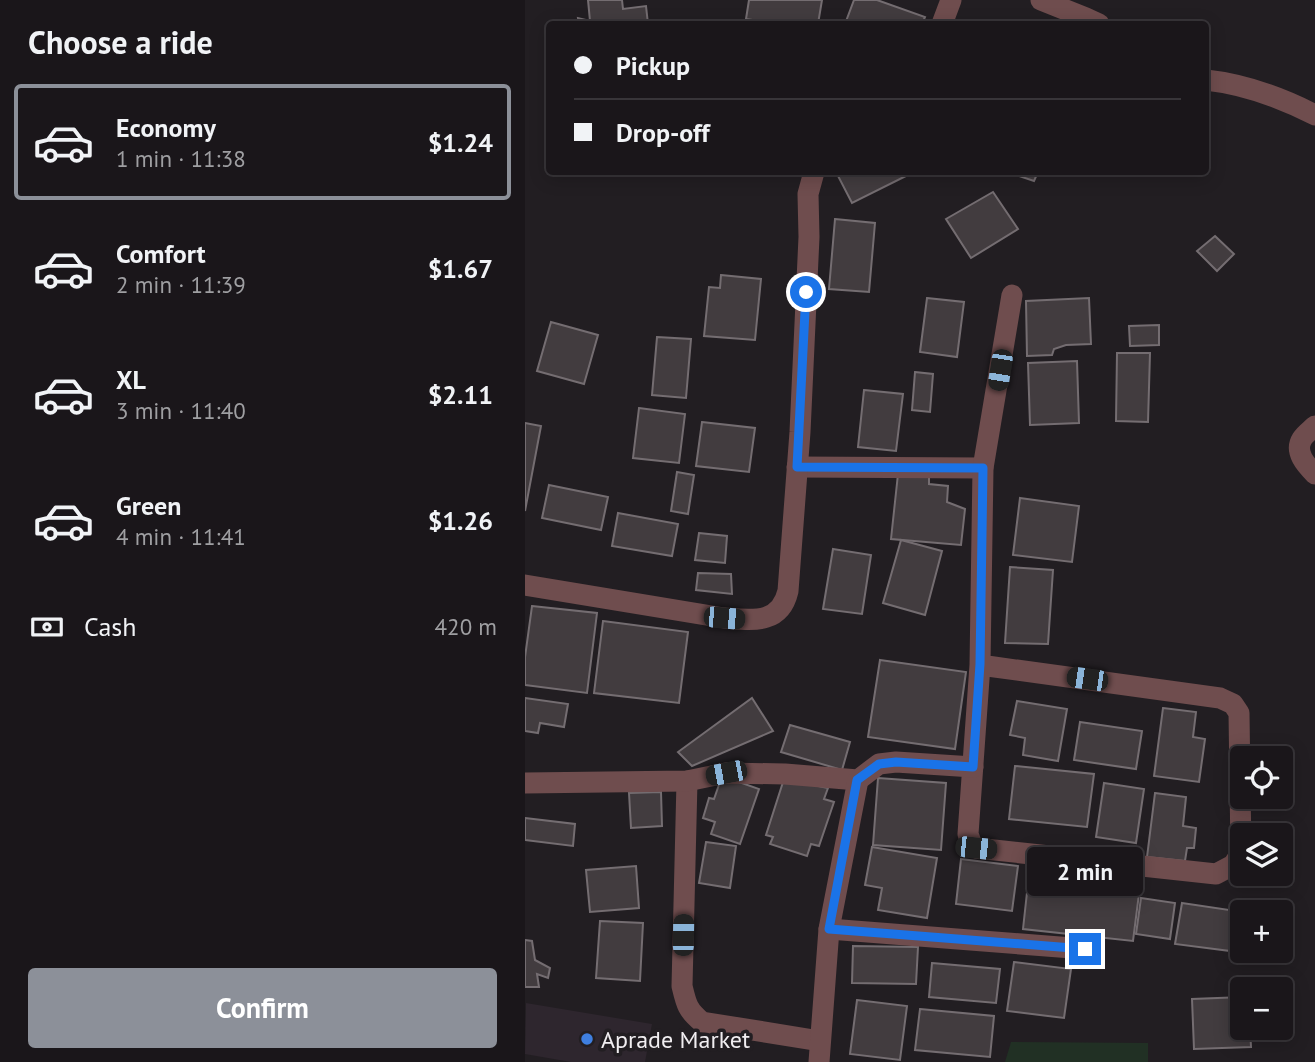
<!DOCTYPE html>
<meta charset="utf-8">
<style>
body{margin:0;font-family:"PT Sans",sans-serif;background:#272327;color:#f1f3f6;height:100vh;display:flex;flex-direction:column;font-size:26px;white-space:nowrap}
*{box-sizing:border-box;margin:0}
p{font-size:23px;color:#9f9fa2}
.icon{flex:none;width:38px;height:38px;fill:none;stroke:currentColor;stroke-width:2;stroke-linecap:round;stroke-linejoin:round}
.map{position:relative;flex:1;overflow:hidden}
.panel{display:flex;flex-direction:column;background:#1a161a;width:525px}
.panel>*{flex:none}
.top-card{position:absolute;left:21px;top:21px;width:663px;height:154px;border-radius:7px;box-shadow:0 4px 18px #0003,0 0 0 2px #383539;display:grid;align-content:center;height:154px;padding:0 28px;background:#1a161a}
.tools{position:absolute;left:705px;top:746px;display:grid;gap:14px}
.tools a{display:grid;place-items:center;width:63px;height:63px;border-radius:7px;background:#1a161a;box-shadow:0 4px 18px #0003,0 0 0 2px #383539;font-size:35px}
.end{position:absolute;width:32px;height:32px;margin:-16px;border:9px solid #1a73e8;background:#fff;box-shadow:0 0 0 4px #fff}
.from{border-radius:50%}
.bubble{position:absolute;height:49px;border-radius:7px;background:#1a161a;box-shadow:0 4px 18px #0003,0 0 0 2px #383539;font-size:23px;font-weight:600;line-height:49px;text-align:center}
.car{position:absolute;width:21px;height:42px;margin:-21px -10px;border-radius:9px;box-shadow:0 0 5px 2px #0007;background:linear-gradient(#222 24%,#8ab4d8 0 40%,#222 0 76%,#8ab4d8 0 86%,#222 0)}
.top-card b{display:flex;align-items:center;gap:24px;height:66px;font-size:26px}
.top-card b+b{border-top:2px solid #383539}
.top-card i{width:18px;height:18px;background:#f1f3f6}
ul{padding:0;list-style:none}
li{display:flex;align-items:center;gap:21px;height:116px;margin:0 14px 10px;padding:0 14px;border:4px solid transparent;border-radius:7px}
li div{flex:1}
li b{display:block;font-size:26px}
li em{font-style:normal;font-weight:600}
li.active{border-color:#8c9099}
li>.icon{width:63px;height:63px;stroke-width:1.5}
h2{padding:0 28px;font-size:32px;line-height:84px}
.pay{display:flex;align-items:center;gap:18px;height:77px;padding:0 28px;font-size:26px}
.pay p{margin-inline-start:auto}
.cta{display:flex;gap:14px;margin-top:auto;padding:14px 28px}
.cta a{flex:1;height:80px;border-radius:7px;background:#8c9099;color:#fff;font-size:28px;font-weight:600;line-height:80px;text-align:center}
main{display:flex;flex:1;min-height:0}
.map>svg:first-child{display:block}
.built{fill:#2e262e}
.green{fill:#213024}
.building{fill:#423c3f;stroke:#746d71;stroke-width:2}
.lines{fill:none;stroke-linecap:round;stroke-linejoin:round}
.minor{stroke:#6f4d4e;stroke-width:21}
.route{stroke:#1a73e8;stroke-width:9}
.shop-dot{fill:#3f7fe0;stroke:#221e22;stroke-width:2.5}
.labels{text-anchor:middle;dominant-baseline:central;stroke-width:7;stroke-linejoin:round;paint-order:stroke}
.poi-label{font-size:24px;fill:#f1eef1;stroke:#221e22;text-anchor:start}
</style>
<main>
<section class="panel">
<h2>Choose a ride</h2>
<ul>
<li class="active"><svg class="icon" aria-label="car" viewBox="0 0 24 24"><path d="M5 17H2v-5l4-1 3-4h7l3 4 3 1v5h-3M9 17h6M6 11h13"/><circle cx="7" cy="17" r="2"/><circle cx="17" cy="17" r="2"/></svg><div><b>Economy</b><p>1 min · 11:38</p></div><em>$1.24</em></li>
<li><svg class="icon" aria-label="car" viewBox="0 0 24 24"><path d="M5 17H2v-5l4-1 3-4h7l3 4 3 1v5h-3M9 17h6M6 11h13"/><circle cx="7" cy="17" r="2"/><circle cx="17" cy="17" r="2"/></svg><div><b>Comfort</b><p>2 min · 11:39</p></div><em>$1.67</em></li>
<li><svg class="icon" aria-label="car" viewBox="0 0 24 24"><path d="M5 17H2v-5l4-1 3-4h7l3 4 3 1v5h-3M9 17h6M6 11h13"/><circle cx="7" cy="17" r="2"/><circle cx="17" cy="17" r="2"/></svg><div><b>XL</b><p>3 min · 11:40</p></div><em>$2.11</em></li>
<li><svg class="icon" aria-label="car" viewBox="0 0 24 24"><path d="M5 17H2v-5l4-1 3-4h7l3 4 3 1v5h-3M9 17h6M6 11h13"/><circle cx="7" cy="17" r="2"/><circle cx="17" cy="17" r="2"/></svg><div><b>Green</b><p>4 min · 11:41</p></div><em>$1.26</em></li>
</ul>
<div class="pay"><svg class="icon" aria-label="cash" viewBox="0 0 24 24"><path d="M3 7h18v10H3z"/><circle cx="12" cy="12" r="2"/></svg>Cash<p>420 m</p></div>
<div class="cta"><a>Confirm</a></div>
</section>
<div class="map">
<svg width="790" height="1062" viewBox="0 0 790 1062">
<rect width="100%" height="100%" fill="#221e22"/>
<polygon class="built" points="1,1003 127,1024 120,1062 46,1062 0,1054"/>
<polygon class="green" points="486,1042 623,1043 623,1062 480,1062"/>
<g class="building">
<polygon points="63,0 97,0 98,9 121,6 123,24 54,24 53,18 65,21"/>
<polygon points="224,0 297,0 293,24 253,24 221,19"/>
<polygon points="329,0 352,0 400,17 397,24 320,24"/>
<polygon points="311,172 384,172 385,174 327,203"/>
<polygon points="482,172 513,172 509,181"/>
<polygon points="468,192 493,229 446,258 421,219"/>
<polygon points="310,219 350,223 344,292 304,289"/>
<polygon points="690,236 709,254 692,271 672,251"/>
<polygon points="196,275 236,279 230,340 179,336 184,287 195,288"/>
<polygon points="402,298 439,302 432,357 395,352"/>
<polygon points="564,298 566,344 541,345 529,349 527,355 502,356 501,301"/>
<polygon points="26,322 73,335 59,384 12,371"/>
<polygon points="634,325 634,345 605,346 604,326"/>
<polygon points="132,337 166,339 161,398 127,395"/>
<polygon points="592,353 625,353 623,422 591,421"/>
<polygon points="552,361 554,423 505,425 503,363"/>
<polygon points="390,372 408,374 405,412 387,410"/>
<polygon points="339,390 378,394 371,451 333,447"/>
<polygon points="114,408 160,414 154,463 108,458"/>
<polygon points="177,422 230,428 224,472 171,466"/>
<polygon points="0,423 16,426 0,511"/>
<polygon points="152,472 169,475 163,514 146,511"/>
<polygon points="373,474 404,477 404,484 423,486 422,502 440,509 436,545 366,539"/>
<polygon points="24,485 83,497 76,530 17,518"/>
<polygon points="495,498 554,506 547,562 488,555"/>
<polygon points="93,513 153,524 147,556 87,546"/>
<polygon points="174,533 202,536 200,563 170,560"/>
<polygon points="376,540 417,551 400,615 358,603"/>
<polygon points="308,549 346,555 337,614 298,609"/>
<polygon points="485,567 528,570 523,644 480,643"/>
<polygon points="173,573 206,574 207,594 171,590"/>
<polygon points="7,606 72,613 62,693 0,685 0,657"/>
<polygon points="78,621 163,632 154,703 69,693"/>
<polygon points="355,660 441,672 430,749 343,737"/>
<polygon points="0,698 43,704 39,727 15,723 13,733 0,731"/>
<polygon points="227,698 248,731 167,766 153,752"/>
<polygon points="492,701 542,709 533,761 498,755 500,738 485,735"/>
<polygon points="638,708 671,712 668,737 680,739 674,782 629,776"/>
<polygon points="555,722 617,731 611,769 549,760"/>
<polygon points="265,725 325,742 317,770 256,752"/>
<polygon points="490,766 569,774 562,827 484,819"/>
<polygon points="197,776 234,789 215,844 186,834 190,822 178,818 184,798 189,799"/>
<polygon points="353,778 421,783 416,850 348,845"/>
<polygon points="259,779 303,788 299,799 309,802 294,846 286,844 282,856 245,844 248,837 241,835"/>
<polygon points="579,783 619,789 611,843 571,837"/>
<polygon points="136,792 137,826 106,828 104,793"/>
<polygon points="630,793 661,797 658,826 671,828 669,848 662,848 660,861 622,857"/>
<polygon points="0,818 50,824 48,846 0,840"/>
<polygon points="181,842 211,846 205,888 174,883"/>
<polygon points="347,847 412,858 402,918 353,910 357,888 340,885"/>
<polygon points="436,859 493,866 487,911 431,904"/>
<polygon points="505,865 616,878 608,941 498,929"/>
<polygon points="111,866 114,908 65,912 61,870"/>
<polygon points="616,898 650,903 645,939 611,934"/>
<polygon points="657,903 718,912 718,950 721,950 721,953 650,944"/>
<polygon points="75,921 118,923 115,981 71,978"/>
<polygon points="0,940 7,941 10,960 25,968 23,978 12,974 14,987 0,987"/>
<polygon points="328,946 393,947 391,984 327,983"/>
<polygon points="489,962 546,969 539,1018 482,1011"/>
<polygon points="407,963 475,969 471,1003 404,997"/>
<polygon points="718,997 718,1027 725,1027 726,1047 669,1049 667,999"/>
<polygon points="332,1000 382,1006 375,1060 325,1054"/>
<polygon points="395,1009 469,1016 465,1057 390,1050"/>
</g>
<g class="lines">
<g class="minor">
<polyline points="516,0 561,18 574,24"/>
<polyline points="417,24 426,0"/>
<path d="M681 80C718 84 757 98 790 115"/>
<path d="M790 426C786 430 780 434 777 439 769 452 781 465 790 474"/>
<polyline points="272,467 458,468"/>
<path d="M0 585 199 618C227 620 255 625 263 591L275 432 284 237 283 194 289 172"/>
<polyline points="455,665 695,698 708,704 714,713 716,853 708,865 691,874 451,848 447,845 443,834 455,665 458,468 487,295"/>
<path d="M162 781 157 986C161 1003 162 1010 177 1022L295 1041"/>
<polyline points="0,783 162,781 201,773 260,774 333,780 354,764 371,762 448,767"/>
<polyline points="304,929 560,949"/>
<polyline points="294,1062 304,929 333,780"/>
</g>
</g>
<g class="lines">
<polyline class="route" points="281,292 272,467 458,468 455,664 448,767 371,762 354,764 332,780 304,929 560,949"/>
</g>
<circle class="shop-dot" cx="62" cy="1039" r="7"/>
<g class="labels">
<g class="poi-label">
<text x="76" y="1039">Aprade Market</text>
</g>
</g>
</svg>
<div class="tools">
<a><svg class="icon" aria-label="locate" viewBox="0 0 24 24"><circle cx="12" cy="12" r="6"/><path d="M12 2v4M12 18v4M2 12h4M18 12h4"/></svg></a>
<a><svg class="icon" aria-label="layers" viewBox="0 0 24 24"><path d="M12 4l9 5-9 5-9-5zM3 14l9 5 9-5"/></svg></a>
<a>+</a>
<a>−</a>
</div>
<i class="end from" style="left:281px;top:292px"></i>
<i class="end" style="left:560px;top:949px"></i>
<div class="bubble" style="left:502px;top:847px;width:116px">2 min</div>
<i class="car" style="left:475px;top:370px;rotate:189deg"></i>
<i class="car" style="left:199px;top:618px;rotate:95deg"></i>
<i class="car" style="left:562px;top:679px;rotate:278deg"></i>
<i class="car" style="left:201px;top:773px;rotate:259deg"></i>
<i class="car" style="left:451px;top:848px;rotate:96deg"></i>
<i class="car" style="left:158px;top:935px;rotate:1deg"></i>
<div class="top-card">
<b><i class="from"></i>Pickup</b>
<b><i></i>Drop-off</b>
</div>
</div>
</main>
